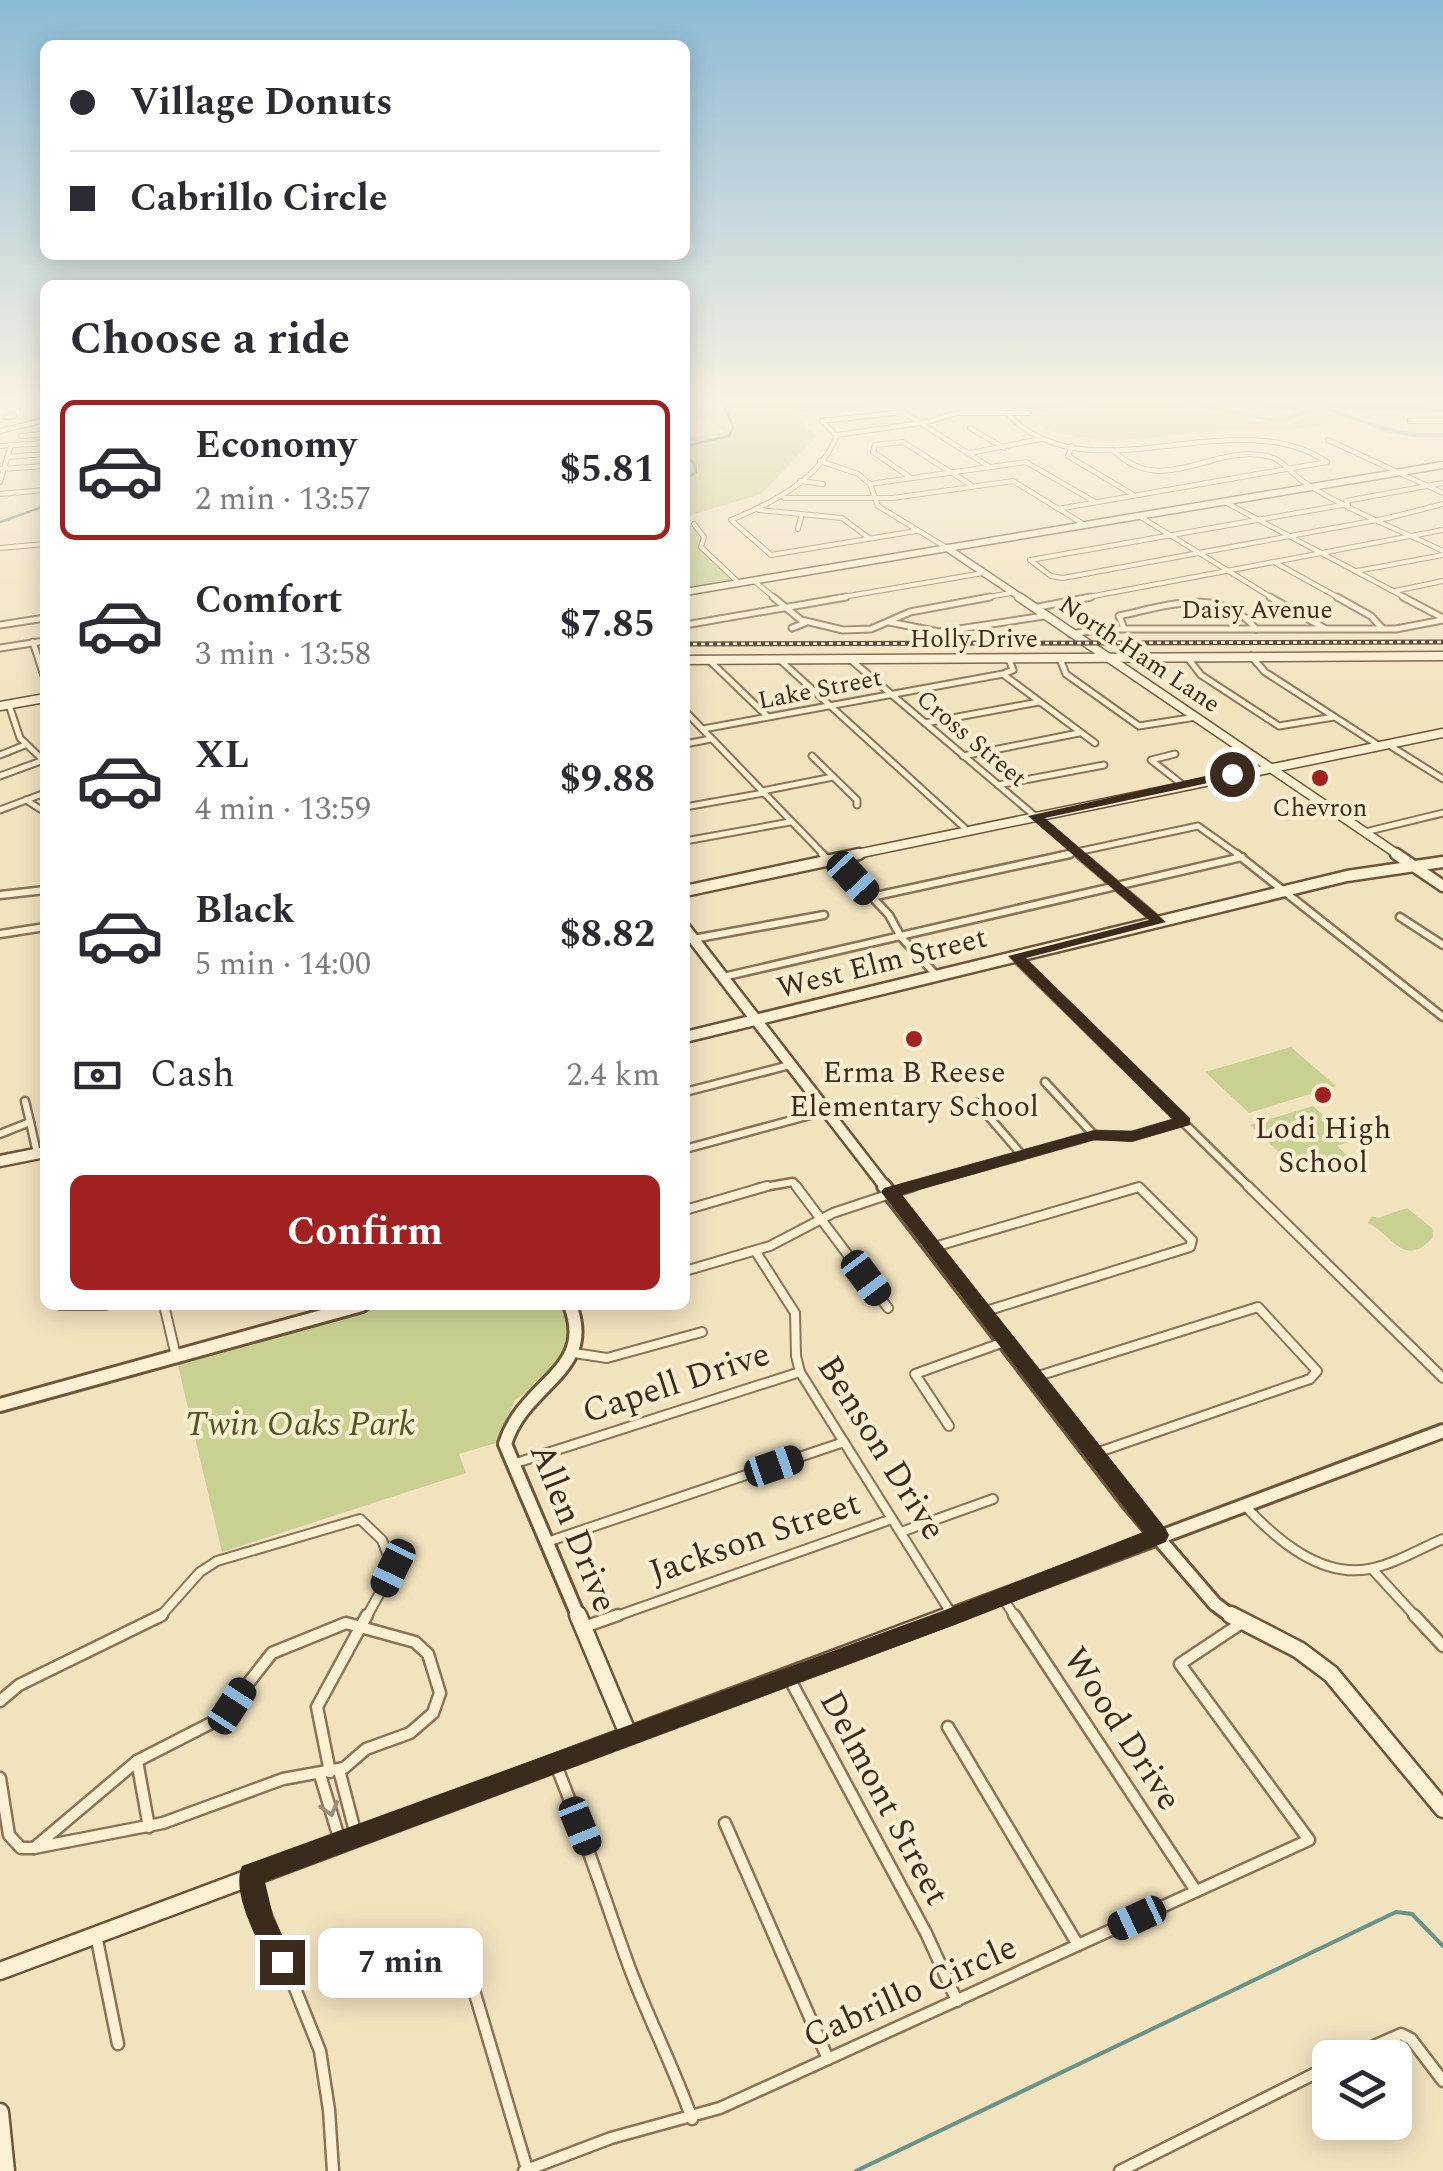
<!DOCTYPE html>
<meta charset="utf-8">
<style>
body{margin:0;font-family:Spectral,serif;background:#f7f7f7;color:#2b2b33;height:100vh;display:flex;flex-direction:column;font-size:38px;white-space:nowrap}
*{box-sizing:border-box;margin:0}
p{font-size:32px;color:#7c7c81}
.icon{flex:none;width:55px;height:55px;fill:none;stroke:currentColor;stroke-width:2;stroke-linecap:round;stroke-linejoin:round}
.map{position:relative;flex:1;overflow:hidden}
.details{position:absolute;left:40px;top:280px;width:650px;height:1030px;display:flex;flex-direction:column;background:#fff;border-radius:15px;box-shadow:0 5px 25px #0003}
.details>*{flex:none}
.hud{position:absolute;left:40px;top:40px;width:650px;height:220px;border-radius:15px;box-shadow:0 5px 25px #0003;display:grid;align-content:center;height:220px;padding:0 30px;background:#fff}
.controls{position:absolute;left:1312px;top:2040px;display:grid;gap:20px}
.controls a{display:grid;place-items:center;width:100px;height:100px;border-radius:15px;background:#fff;box-shadow:0 5px 25px #0003;font-size:50px}
.end{position:absolute;width:45px;height:45px;margin:-22px;border:12px solid #3a2b1c;background:#fff;box-shadow:0 0 0 5px #fff}
.from{border-radius:50%}
.bubble{position:absolute;height:70px;border-radius:15px;background:#fff;box-shadow:0 5px 25px #0003;font-size:32px;font-weight:700;line-height:70px;text-align:center}
.car{position:absolute;width:30px;height:60px;margin:-30px -15px;border-radius:12px;box-shadow:0 0 8px 2px #0007;background:linear-gradient(#222 24%,#8ab4d8 0 40%,#222 0 76%,#8ab4d8 0 86%,#222 0)}
.hud b{display:flex;align-items:center;gap:35px;height:95px;font-size:38px}
.hud b+b{border-top:2px solid #e1e1e2}
.hud i{width:25px;height:25px;background:#2b2b33}
ul{padding:0;list-style:none}
li{display:flex;align-items:center;gap:30px;height:140px;margin:0 20px 15px;padding:0 10px;border:5px solid transparent;border-radius:15px}
li div{flex:1}
li b{display:block;font-size:38px}
li em{font-style:normal;font-weight:700}
li.active{border-color:#a12020}
li>.icon{width:90px;height:90px;stroke-width:1.5}
h2{padding:0 30px;font-size:45px;line-height:120px}
.pay{display:flex;align-items:center;gap:25px;height:110px;padding:0 30px;font-size:38px}
.pay p{margin-inline-start:auto}
.button{display:flex;gap:20px;margin-top:auto;padding:20px 30px}
.button a{flex:1;height:115px;border-radius:15px;background:#a12020;color:#fff;font-size:40px;font-weight:700;line-height:115px;text-align:center}
.map>svg:first-child{display:block}
.green{fill:#c9d192}
.lines{fill:none;stroke-linecap:round;stroke-linejoin:round}
.stream-far1{stroke:#699288;stroke-width:2.5}
.stream{stroke:#699288;stroke-width:4}
.river{fill:#a3c3ba;fill-rule:evenodd}
.street-far4-casing{stroke:#8c7356;stroke-width:6}
.street-far3-casing{stroke:#8c7356;stroke-width:9}
.street-far2-casing{stroke:#8c7356;stroke-width:11}
.street-far1-casing{stroke:#8c7356;stroke-width:12}
.street-casing{stroke:#8c7356;stroke-width:15}
.secondary-far4-casing{stroke:#6e5439;stroke-width:9}
.secondary-far3-casing{stroke:#6e5439;stroke-width:11}
.secondary-far2-casing{stroke:#6e5439;stroke-width:15}
.secondary-far1-casing{stroke:#6e5439;stroke-width:18}
.secondary-casing{stroke:#6e5439;stroke-width:21}
.street-far4{stroke:#fcf0d3;stroke-width:4}
.street-far3{stroke:#fcf0d3;stroke-width:5}
.street-far2{stroke:#fcf0d3;stroke-width:6}
.street-far1{stroke:#fcf0d3;stroke-width:8}
.street{stroke:#fcf0d3;stroke-width:10}
.secondary-far4{stroke:#fcf0d3;stroke-width:6}
.secondary-far3{stroke:#fcf0d3;stroke-width:8}
.secondary-far2{stroke:#fcf0d3;stroke-width:10}
.secondary-far1{stroke:#fcf0d3;stroke-width:12}
.secondary{stroke:#fcf0d3;stroke-width:16}
.rail-casing{stroke:#3a2b1c;stroke-width:5}
.rail{stroke:#f8edcf;stroke-width:2.5;stroke-dasharray:4;stroke-linecap:butt}
.oneway{stroke:#9b8e78}
.route{fill:#3a2b1c}
.poi-dot{fill:#a12020;stroke:#f8edcf;stroke-width:4}
.labels{text-anchor:middle;dominant-baseline:central;stroke-width:8;stroke-linejoin:round;paint-order:stroke}
.far-street-label{font-size:25px;fill:#3a2b1c;stroke:#f8edcf}
.far-poi-label{font-size:25px;fill:#3a2b1c;stroke:#f8edcf}
.street-label{font-size:30px;fill:#3a2b1c;stroke:#f8edcf}
.poi-label{font-size:30px;fill:#3a2b1c;stroke:#f8edcf}
.near-street-label{font-size:35px;fill:#3a2b1c;stroke:#f8edcf}
.near-park-label{font-size:35px;font-style:italic;fill:#4a5920;stroke:#f8edcf}
</style>
<div class="map">
<svg width="1443" height="2171" viewBox="0 0 1443 2171">
<rect width="100%" height="100%" fill="#f2e3bf"/>
<g class="green">
<polygon points="723,399 1014,399 1078,410 1099,399 1153,399 1199,412 1285,425 1323,411 1347,421 1282,432 1250,429 1108,441 1053,433 1038,423 1051,412 983,403 822,409 795,414 816,437 761,494 685,517 685,439 723,432 710,420 685,417 685,409"/>
<polygon points="685,517 702,537 700,549 732,581 685,589"/>
<polygon points="1291,1047 1336,1086 1249,1113 1205,1072"/>
<polygon points="1313,1106 1352,1141 1337,1146 1349,1157 1300,1172 1250,1125"/>
<path d="M1407 1208 1432 1228 1433 1237C1405 1270 1393 1235 1368 1223L1372 1216 1378 1218Z"/>
<polygon points="362,1305 561,1305 578,1328 564,1367 515,1400 496,1443 459,1454 466,1473 222,1552 176,1357"/>
</g>
<g class="lines">
<g class="stream-far1">
<polyline points="685,446 729,436 733,427 725,407 739,399"/>
<polyline points="685,455 695,464 696,472 685,480"/>
<polyline points="0,522 45,506"/>
</g>
<polyline class="stream" points="856,2171 1396,1912 1412,1914 1443,1946"/>
<g class="river">
<polygon points="692,399 703,399 685,406 685,402"/>
<path d="M1026 399C1036 399 1046 402 1055 402 1063 403 1069 399 1077 399L1060 407Z"/>
<path d="M1167 399H1181L1271 418 1286 417 1299 412 1222 399H1241L1307 409 1345 405 1443 408V412L1338 410C1372 425 1405 435 1443 433V437H1414L1386 432 1329 411 1308 413 1287 421 1271 422Z"/>
</g>
<g class="street-far4-casing">
<g id="street-far4">
<path d="M1007 413C1086 500 1234 399 1327 462L1058 509"/>
<polygon points="11,415 14,416 6,417"/>
<polyline points="1410,421 1443,421"/>
<polyline points="970,428 1004,448"/>
<polyline points="0,431 45,420"/>
<polyline points="836,435 822,421 903,412 988,466"/>
<polyline points="21,436 45,434"/>
<polyline points="1328,440 1443,493"/>
<polyline points="0,446 45,443"/>
<polyline points="1072,446 1068,456 1132,494"/>
<path d="M1113 450C1162 499 1211 444 1267 456 1283 459 1291 474 1304 482 1346 510 1398 529 1443 551"/>
<polyline points="970,453 1041,439"/>
<polyline points="7,457 45,454"/>
<polyline points="820,461 858,474 870,484 878,506 947,548"/>
<polyline points="0,469 45,466"/>
<polyline points="911,478 873,452 875,445 903,442 971,485"/>
<polyline points="800,481 823,484"/>
<polyline points="0,482 11,445"/>
<polyline points="870,484 1026,462 1095,502"/>
<polyline points="0,494 45,490"/>
<polyline points="784,498 893,498 1013,481 1085,525"/>
<polyline points="1346,501 1443,483"/>
<polyline points="1225,502 1408,599"/>
<polyline points="1348,504 1030,560 1051,576 1063,578 1388,518 1443,504"/>
<polyline points="759,510 842,518 869,538"/>
<polyline points="1139,516 1274,599"/>
<polyline points="694,524 704,537 701,547 738,582"/>
<polyline points="798,529 801,517"/>
<path d="M916 531 771 555 731 520C772 503 820 480 837 435L927 422 956 413H1029"/>
<polyline points="0,548 45,544"/>
<polyline points="1274,562 1341,599"/>
<polyline points="1357,571 1443,555"/>
<polyline points="753,580 776,599"/>
<polyline points="1395,591 1443,581"/>
<polyline points="831,599 983,573"/>
<polyline points="977,599 1011,593"/>
<polyline points="1078,599 1443,530"/>
</g>
</g>
<g class="street-far3-casing">
<g id="street-far3">
<polyline points="773,597 801,620 843,630 871,629 910,612 990,597"/>
<polyline points="1270,597 1324,628"/>
<polyline points="1337,597 1371,616 1382,628"/>
<polyline points="1403,597 1443,618"/>
<polyline points="1033,608 1091,597"/>
<polyline points="889,622 939,632 1044,616"/>
<polyline points="0,625 45,618"/>
<polyline points="685,625 846,597"/>
<polyline points="792,628 805,623"/>
<path d="M1124 628 1119 616C1166 606 1221 585 1256 629"/>
<polyline points="1071,634 1102,629 1396,629 1443,620"/>
<polyline points="33,642 45,679"/>
<polyline points="0,648 45,641"/>
<polyline points="1251,656 1265,672 1378,745"/>
<polyline points="1187,657 1201,675 1279,726 1334,717"/>
<polyline points="1060,659 1066,674 1139,726 1196,717"/>
<polyline points="709,660 767,716"/>
<polyline points="780,660 968,831"/>
<polyline points="851,660 1082,856"/>
<polyline points="1004,675 1095,743"/>
<polyline points="9,705 20,738 45,762"/>
<polyline points="685,711 825,856"/>
<polyline points="925,723 1039,702"/>
<polyline points="703,729 1003,674 1013,670 1009,659"/>
<polyline points="685,744 711,739"/>
<polyline points="1389,745 1443,779"/>
<polyline points="1175,754 1151,760 1183,785"/>
<polyline points="0,755 25,745"/>
<polyline points="812,756 857,800 857,805"/>
<polyline points="963,756 1079,733"/>
<polyline points="0,776 41,761"/>
<polyline points="998,785 1104,765"/>
<polyline points="762,791 833,777"/>
<polyline points="26,800 45,812"/>
<polyline points="685,807 764,793"/>
<polyline points="0,810 45,793"/>
<polyline points="1365,832 1443,813"/>
<polyline points="685,841 790,822"/>
<polyline points="1058,856 1198,826 1240,856"/>
</g>
</g>
<g class="street-far2-casing">
<g id="street-far2">
<polyline points="822,854 828,860"/>
<polyline points="1079,854 1158,921"/>
<polyline points="1237,854 1443,1017"/>
<polyline points="837,860 889,915 901,937 936,975"/>
<polyline points="0,895 45,890"/>
<polyline points="871,897 1070,854"/>
<polyline points="1400,917 1443,945"/>
<polyline points="0,934 45,927"/>
<polyline points="693,939 824,915"/>
<polyline points="1016,958 1250,1188"/>
<polyline points="723,977 1242,857"/>
<polyline points="1045,1082 1094,1135"/>
<polyline points="685,1092 790,1065"/>
<polyline points="977,1103 1022,1155"/>
<polyline points="30,1122 37,1153"/>
<polyline points="0,1134 30,1122 25,1101"/>
<polyline points="685,1149 825,1111"/>
<polyline points="758,1188 793,1182 798,1188"/>
<polyline points="905,1188 1094,1135 1132,1136 1184,1121"/>
<polyline points="1134,1188 1140,1188"/>
</g>
</g>
<g class="street-far1-casing">
<g id="street-far1">
<polyline points="796,1186 888,1308"/>
<polyline points="1248,1186 1443,1378"/>
<polyline points="685,1210 767,1186"/>
<polyline points="934,1247 1139,1187 1192,1240 1190,1247 983,1312"/>
<polyline points="756,1252 795,1313 796,1356 800,1372 951,1613"/>
<polyline points="685,1271 770,1246 833,1213 914,1186"/>
<polyline points="60,1305 106,1305"/>
<polyline points="164,1305 176,1356"/>
<polyline points="574,1353 607,1358 702,1332"/>
<polyline points="1035,1377 1258,1307 1317,1371 1310,1379 1093,1454"/>
<polyline points="949,1426 915,1374 1004,1342"/>
<polyline points="516,1463 800,1372"/>
<path d="M1246 1507C1277 1540 1321 1578 1369 1569 1395 1564 1419 1549 1443 1539"/>
<polyline points="901,1532 993,1499"/>
<polyline points="547,1542 844,1442"/>
<polyline points="1372,1569 1417,1618"/>
<polyline points="1002,1597 1016,1618"/>
<polyline points="159,1618 200,1572 217,1561 360,1519 382,1540 393,1569 366,1618"/>
<polyline points="611,1618 892,1519"/>
</g>
</g>
<g class="street-casing">
<g id="street">
<polyline points="1014,1615 1196,1891"/>
<polyline points="1414,1615 1443,1646"/>
<polygon points="346,1623 415,1642 428,1654 440,1693 433,1713 410,1733 366,1749 344,1768 283,1779 163,1823 34,1848 137,1761 221,1718 272,1653"/>
<polyline points="587,1626 618,1615"/>
<polyline points="788,1676 926,1933 957,2001"/>
<polyline points="0,1701 19,1685 162,1615"/>
<polyline points="948,1727 1078,1945"/>
<polyline points="137,1761 149,1827"/>
<path d="M555 1763C582 1828 603 1894 627 1961 646 2014 673 2065 692 2119"/>
<polyline points="339,1770 356,1835"/>
<polyline points="330,1772 317,1707 367,1615"/>
<polyline points="320,1775 340,1841"/>
<polyline points="0,1778 9,1835 21,1848 34,1848"/>
<polyline points="725,1823 828,2059"/>
<polyline points="251,1878 320,2051 329,2110 333,2171"/>
<polyline points="96,1935 118,2044"/>
<polyline points="462,1950 527,2169"/>
<polyline points="1347,2058 1401,2034 1411,2039 1443,2081"/>
<polyline points="524,2171 611,2138 720,2108 1309,1840 1180,1664 1240,1624"/>
<polyline points="1120,2171 1330,2066"/>
</g>
</g>
<g class="secondary-far4-casing">
<g id="secondary-far4">
<polyline points="947,548 1023,599"/>
<polyline points="685,592 1443,465"/>
</g>
</g>
<g class="secondary-far3-casing">
<g id="secondary-far3">
<polyline points="1019,597 1400,856"/>
<polyline points="685,660 1443,656"/>
<polyline points="0,706 45,698"/>
<polyline points="847,856 1443,733"/>
</g>
</g>
<g class="secondary-far2-casing">
<g id="secondary-far2">
<polyline points="1396,854 1443,886"/>
<polyline points="685,891 859,854"/>
<polyline points="685,928 886,1188"/>
<polyline points="685,1037 1347,876 1443,862"/>
<polyline points="0,1161 45,1152"/>
</g>
</g>
<g class="secondary-far1-casing">
<g id="secondary-far1">
<polyline points="884,1186 1130,1505 1215,1604 1234,1618"/>
<path d="M570 1305C596 1372 524 1382 505 1444L579 1618"/>
<polyline points="0,1405 362,1305"/>
<polyline points="944,1618 1443,1431"/>
</g>
</g>
<g class="secondary-casing">
<g id="secondary">
<polyline points="578,1615 628,1734"/>
<polyline points="1231,1615 1299,1650 1331,1674 1443,1809"/>
<polyline points="0,1971 951,1615"/>
<polyline points="0,2112 6,2171"/>
</g>
</g>
<use href="#street-far4" class="street-far4"/>
<use href="#street-far3" class="street-far3"/>
<use href="#street-far2" class="street-far2"/>
<use href="#street-far1" class="street-far1"/>
<use href="#street" class="street"/>
<use href="#secondary-far4" class="secondary-far4"/>
<use href="#secondary-far3" class="secondary-far3"/>
<use href="#secondary-far2" class="secondary-far2"/>
<use href="#secondary-far1" class="secondary-far1"/>
<use href="#secondary" class="secondary"/>
<g class="rail-casing">
<polyline id="rail" points="685,644 1443,642"/>
</g>
<use href="#rail" class="rail"/>
</g>
<defs><path id="oneway-chevron" d="M-2-3.5L2.5 0L-2 3.5" fill="none" stroke-width="1.6" stroke-linecap="round" stroke-linejoin="round" transform="scale(2.5)"/></defs>
<use class="oneway" href="#oneway-chevron" transform="translate(330 1809) rotate(74)"/>
<linearGradient id="sky" x2="0" y2="1"><stop stop-color="#8cbad6"/><stop offset="0.57" stop-color="#f9f2e2"/><stop offset="1" stop-color="#f9f2e2" stop-opacity="0"/></linearGradient>
<rect width="1443" height="703" fill="url(#sky)"/>
<path class="route" d="M1232 770 1236 772V777L1045 818 1166 922 1026 958 1190 1118V1125L1132 1142 1094 1140 902 1195 1166 1529 1169 1535 1166 1542 960 1623 265 1882 273 1916 295 1962 291 1971 282 1975 273 1971C260 1946 230 1893 242 1866L945 1610 1143 1532 881 1192 884 1188 1094 1130 1132 1131 1172 1119 1008 956 1149 920 1028 816Z"/>
<g class="poi-dot">
<circle cx="1320" cy="778" r="10"/>
<circle cx="914" cy="1039" r="10"/>
<circle cx="1323" cy="1095" r="10"/>
</g>
<g class="labels">
<g class="far-street-label">
<text x="1257" y="611">Daisy Avenue</text>
<text x="974" y="640">Holly Drive</text>
<text transform="translate(1139 655) rotate(34)">North Ham Lane</text>
<text transform="translate(820 690) rotate(-11)">Lake Street</text>
<text transform="translate(971 739) rotate(40)">Cross Street</text>
</g>
<g class="far-poi-label">
<text x="1320" y="809">Chevron</text>
</g>
<g class="street-label">
<text transform="translate(882 963) rotate(-14)">West Elm Street</text>
</g>
<g class="poi-label">
<text x="914" y="1073">Erma B Reese<tspan x="914" dy="34">Elementary School</tspan></text>
<text x="1323" y="1129">Lodi High<tspan x="1323" dy="34">School</tspan></text>
</g>
<g class="near-street-label">
<text transform="translate(676 1383) rotate(-18)">Capell Drive</text>
<text transform="translate(881 1448) rotate(58)">Benson Drive</text>
<text transform="translate(573 1528) rotate(68)">Allen Drive</text>
<text transform="translate(755 1538) rotate(-19)">Jackson Street</text>
<text transform="translate(1122 1729) rotate(57)">Wood Drive</text>
<text transform="translate(884 1798) rotate(62)">Delmont Street</text>
<text transform="translate(910 1992) rotate(-24)">Cabrillo Circle</text>
</g>
<g class="near-park-label">
<text x="300" y="1424">Twin Oaks Park</text>
</g>
</g>
</svg>
<div class="controls">
<a><svg class="icon" aria-label="layers" viewBox="0 0 24 24"><path d="M12 4l9 5-9 5-9-5zM3 14l9 5 9-5"/></svg></a>
</div>
<i class="end from" style="left:1232px;top:774px"></i>
<i class="end" style="left:282px;top:1962px"></i>
<div class="bubble" style="left:318px;top:1928px;width:165px">7 min</div>
<i class="car" style="left:853px;top:878px;rotate:137deg"></i>
<i class="car" style="left:866px;top:1278px;rotate:143deg"></i>
<i class="car" style="left:774px;top:1466px;rotate:71deg"></i>
<i class="car" style="left:393px;top:1568px;rotate:206deg"></i>
<i class="car" style="left:232px;top:1706px;rotate:33deg"></i>
<i class="car" style="left:580px;top:1826px;rotate:158deg"></i>
<i class="car" style="left:1137px;top:1918px;rotate:245deg"></i>
<div class="hud">
<b><i class="from"></i>Village Donuts</b>
<b><i></i>Cabrillo Circle</b>
</div>
<section class="details">
<h2>Choose a ride</h2>
<ul>
<li class="active"><svg class="icon" aria-label="car" viewBox="0 0 24 24"><path d="M5 17H2v-5l4-1 3-4h7l3 4 3 1v5h-3M9 17h6M6 11h13"/><circle cx="7" cy="17" r="2"/><circle cx="17" cy="17" r="2"/></svg><div><b>Economy</b><p>2 min · 13:57</p></div><em>$5.81</em></li>
<li><svg class="icon" aria-label="car" viewBox="0 0 24 24"><path d="M5 17H2v-5l4-1 3-4h7l3 4 3 1v5h-3M9 17h6M6 11h13"/><circle cx="7" cy="17" r="2"/><circle cx="17" cy="17" r="2"/></svg><div><b>Comfort</b><p>3 min · 13:58</p></div><em>$7.85</em></li>
<li><svg class="icon" aria-label="car" viewBox="0 0 24 24"><path d="M5 17H2v-5l4-1 3-4h7l3 4 3 1v5h-3M9 17h6M6 11h13"/><circle cx="7" cy="17" r="2"/><circle cx="17" cy="17" r="2"/></svg><div><b>XL</b><p>4 min · 13:59</p></div><em>$9.88</em></li>
<li><svg class="icon" aria-label="car" viewBox="0 0 24 24"><path d="M5 17H2v-5l4-1 3-4h7l3 4 3 1v5h-3M9 17h6M6 11h13"/><circle cx="7" cy="17" r="2"/><circle cx="17" cy="17" r="2"/></svg><div><b>Black</b><p>5 min · 14:00</p></div><em>$8.82</em></li>
</ul>
<div class="pay"><svg class="icon" aria-label="cash" viewBox="0 0 24 24"><path d="M3 7h18v10H3z"/><circle cx="12" cy="12" r="2"/></svg>Cash<p>2.4 km</p></div>
<div class="button"><a>Confirm</a></div>
</section>
</div>
